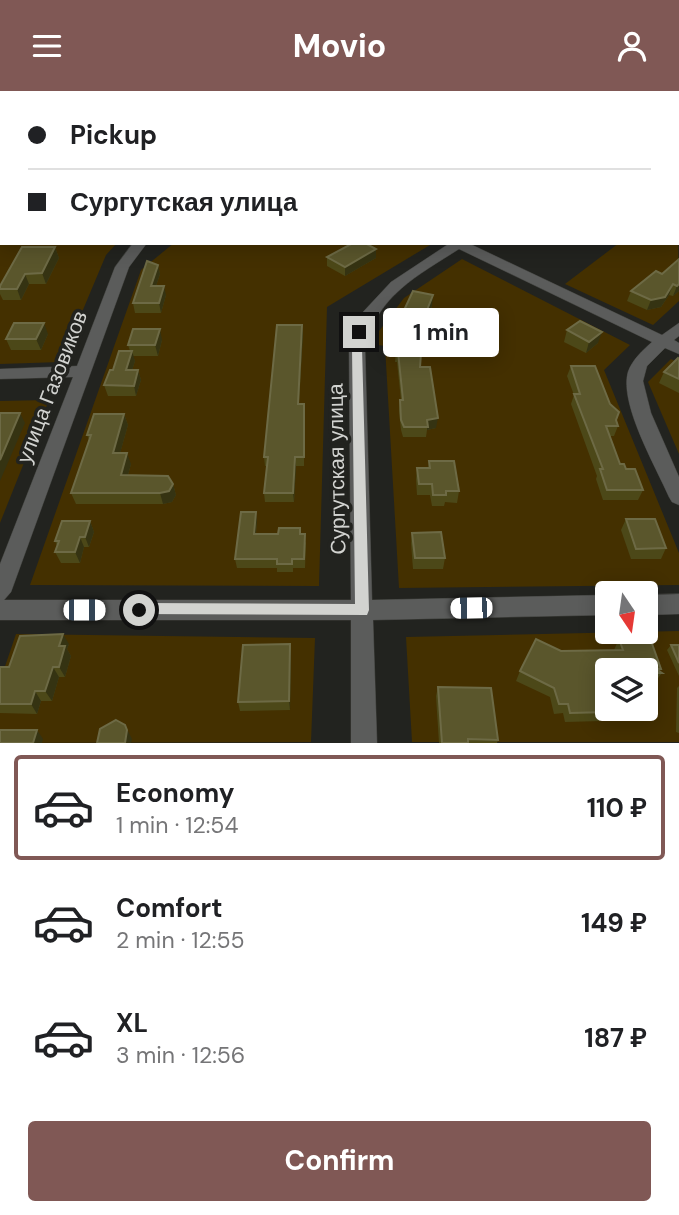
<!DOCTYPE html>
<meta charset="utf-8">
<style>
body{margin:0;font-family:"DM Sans",sans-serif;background:#f6f6f6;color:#202124;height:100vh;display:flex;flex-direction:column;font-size:26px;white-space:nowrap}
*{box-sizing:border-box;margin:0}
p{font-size:23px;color:#757577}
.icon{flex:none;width:38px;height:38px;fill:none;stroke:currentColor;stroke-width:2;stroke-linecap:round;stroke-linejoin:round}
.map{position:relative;height:652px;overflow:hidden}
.side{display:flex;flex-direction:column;background:#fff;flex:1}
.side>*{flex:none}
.guide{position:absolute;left:0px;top:0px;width:679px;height:154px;box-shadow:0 4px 18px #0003;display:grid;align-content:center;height:154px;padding:0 28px;background:#fff}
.needle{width:46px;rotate:167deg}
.tools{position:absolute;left:595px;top:490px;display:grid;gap:14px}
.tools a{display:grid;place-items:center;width:63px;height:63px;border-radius:7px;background:#fff;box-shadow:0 4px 18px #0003;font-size:35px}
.end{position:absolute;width:32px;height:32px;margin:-16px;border:9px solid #d2d3d0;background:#111;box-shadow:0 0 0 4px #111}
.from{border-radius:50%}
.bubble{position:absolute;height:49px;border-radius:7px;background:#fff;box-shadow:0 4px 18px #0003;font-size:23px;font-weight:700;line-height:49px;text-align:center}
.car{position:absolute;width:21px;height:42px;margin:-21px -10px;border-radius:9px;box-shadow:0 0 5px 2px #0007;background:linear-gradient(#fff 24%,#345 0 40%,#fff 0 76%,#345 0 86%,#fff 0)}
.guide b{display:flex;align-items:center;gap:24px;height:66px;font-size:26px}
.guide b+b{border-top:2px solid #e0e0e0}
.guide i{width:18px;height:18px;background:#202124}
ul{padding:12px 0 0;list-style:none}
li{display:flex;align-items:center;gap:21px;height:105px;margin:0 14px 10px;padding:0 14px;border:4px solid transparent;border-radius:7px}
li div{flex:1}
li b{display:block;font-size:26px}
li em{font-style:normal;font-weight:700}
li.on{border-color:#805855}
li>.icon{width:63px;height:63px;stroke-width:1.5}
.primary-button{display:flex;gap:14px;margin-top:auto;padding:14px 28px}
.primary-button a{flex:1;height:80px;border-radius:7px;background:#805855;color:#fff;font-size:28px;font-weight:700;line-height:80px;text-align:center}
header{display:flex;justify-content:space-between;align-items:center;height:91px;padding:0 28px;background:#805855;color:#fff;font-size:32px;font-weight:700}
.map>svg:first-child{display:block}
.green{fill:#443000;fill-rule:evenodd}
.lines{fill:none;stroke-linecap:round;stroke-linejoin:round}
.street-casing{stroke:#3e3f3b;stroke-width:1}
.street{fill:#5b5c5b;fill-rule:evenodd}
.wall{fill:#4c4818}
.shaded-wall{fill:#353312}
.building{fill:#5a562c;stroke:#6d6a45;stroke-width:2}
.route{fill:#d2d3d0}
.labels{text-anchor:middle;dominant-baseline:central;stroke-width:7;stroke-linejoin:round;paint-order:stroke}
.street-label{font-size:21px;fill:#d2d3d0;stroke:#22231f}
</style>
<header><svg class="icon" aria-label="menu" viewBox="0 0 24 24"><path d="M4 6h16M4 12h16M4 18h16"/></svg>Movio<svg class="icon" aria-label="person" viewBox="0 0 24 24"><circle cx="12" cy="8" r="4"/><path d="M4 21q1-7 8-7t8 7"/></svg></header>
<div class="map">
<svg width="679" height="652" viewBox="0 0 679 652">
<rect width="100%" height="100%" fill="#22231f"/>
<g class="green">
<polygon points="677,42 679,210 653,234 565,193 619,152 677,152"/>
<polygon points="0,105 2,152 117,152 106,164 61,271 0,273"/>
<polygon points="174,152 430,154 327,216 319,495 30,494 141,179"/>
<polygon points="462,168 630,254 604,279 679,462 679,494 399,497 385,255 378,254 376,244 404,207"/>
<polygon points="671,268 679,272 679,363 648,291"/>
<polygon points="49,309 0,432 0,310"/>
<path d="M679 540V651H412L406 546ZM607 579H646V618H607Z"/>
<polygon points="16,543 315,547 311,651 0,652 0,590"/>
</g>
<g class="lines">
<g class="street-casing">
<g id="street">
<polygon points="149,0 160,0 162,2 150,2"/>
<polygon points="352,0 369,0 371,2 353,2"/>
<polygon points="389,0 400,0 387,2"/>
<polygon points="525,0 535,0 536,2 526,2"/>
<polygon points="2,93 2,101 0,102 0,94"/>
<path d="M133 152H147L129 176 11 501 4 509H351L349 256 354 237 363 221 391 191 450 152H468L662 244 679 232V245L674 249 679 252V263L665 257 647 275 643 290 651 322 679 386V414L672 411 669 406C656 376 619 313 628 281 632 269 643 259 652 251L459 158C417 185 378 204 365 256L372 509 607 504V524L373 529 377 652H351V529H0V473L73 286 0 288V278L77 275 115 176Z"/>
<polygon points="679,503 679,523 646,524 646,504"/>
</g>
</g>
<use href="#street" class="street"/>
</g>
<g class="wall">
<polygon points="280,0 309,0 307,2 285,2"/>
<polygon points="55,156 59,167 46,193 29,193 21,209 3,209 0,203 0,195"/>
<polygon points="376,158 376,167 345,185 327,175 327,166"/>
<polygon points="679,168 679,200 673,205 669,204 661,216 647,219 627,210 631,200 662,183"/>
<polygon points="158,174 160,183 156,195 166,204 161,222 135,222 133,212"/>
<polygon points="432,215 418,249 420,276 436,337 427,339 426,346 403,346 401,339 399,320 400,309 401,309 397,271 395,271 399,230"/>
<polygon points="567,239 598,252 586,262 564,251"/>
<polygon points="48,243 41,259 11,259 6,248"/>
<polygon points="303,243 299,313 304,313 304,375 296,375 294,411 265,411 264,402 267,375 265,375 264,366"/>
<polygon points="162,249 158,265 133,265 135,270 132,279 138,279 141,289 136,305 108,305 104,294 113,279 130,260 128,254"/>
<polygon points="679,268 679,302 659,292 664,281"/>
<polygon points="571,275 616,329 618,335 614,345 610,345 620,373 626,378 643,399 638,409 603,409 596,388 597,385 571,313 574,304 567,285"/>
<polygon points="124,323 128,334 120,362 131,373 128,384 173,393 176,404 172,411 163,413 76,413 71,402 89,349 87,344"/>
<polygon points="429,370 459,400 457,412 445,411 444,415 432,415 430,404 417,404 416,388 417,377 428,377"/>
<polygon points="626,428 666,457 661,468 631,468 621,439"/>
<polygon points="90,430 94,441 89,456 84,456 80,472 61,472 55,461 57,455 55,450"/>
<polygon points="257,430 256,443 278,443 300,437 301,443 306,452 305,477 293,477 293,481 277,481 277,477 237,477 235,468"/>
<polygon points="412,442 445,467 443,478 413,478 411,452"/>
<polygon points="619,548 661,578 660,580 662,582 655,591 646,592 646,579 607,579 607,618 613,618 611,621 607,621 601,630 565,631 563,622 554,623 550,606 516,590 520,580 561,560 614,559"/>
<polygon points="69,553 67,558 71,565 65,586 59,586 52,610 41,610 37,623 0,622 0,576 9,576"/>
<polygon points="290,553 291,563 290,619 240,620 238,611"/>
<polygon points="671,554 679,554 679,585 667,559"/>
<polygon points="679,595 679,642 676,641 677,597"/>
<polygon points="438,596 498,649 497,652 439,652 436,605"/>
</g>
<g class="shaded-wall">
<polygon points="95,0 121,0 115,2 89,2"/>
<polygon points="265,0 276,0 274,2 263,2"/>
<polygon points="55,156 59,167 46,193 42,182"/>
<polygon points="376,158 376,167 345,185 345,176"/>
<polygon points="158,174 160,183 153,204 151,195"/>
<polygon points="25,183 29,193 21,209 17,198"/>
<polygon points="673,193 669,204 661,216 647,219 651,209"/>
<polygon points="679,193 679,200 673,205 677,195"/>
<polygon points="164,195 166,204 161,222 159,212"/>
<polygon points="433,204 432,215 414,259 415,249"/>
<polygon points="44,232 48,243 41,259 36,248"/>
<polygon points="302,234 303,243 298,322 298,313"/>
<polygon points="160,238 162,249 158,265 155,254"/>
<polygon points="602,241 598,252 586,262 589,251"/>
<polygon points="132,260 135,270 129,289 126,279"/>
<polygon points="138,279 141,289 136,305 134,295"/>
<polygon points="20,322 25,332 0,390 0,369"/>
<polygon points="124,323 128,334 117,373 113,362"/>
<polygon points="438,327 436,337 427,339 427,329"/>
<polygon points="127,362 131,373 125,395 121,384"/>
<polygon points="295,366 296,375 294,411 293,402"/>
<polygon points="173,393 176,404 172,411 163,413 160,402"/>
<polygon points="256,421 257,430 255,451 254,443"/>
<polygon points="90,430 94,441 89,456 85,446"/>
<polygon points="80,446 84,456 80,472 75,461"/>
<polygon points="63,543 69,553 67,558 71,565 65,586 59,576 59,555"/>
<polygon points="290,553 291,563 290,619 289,610"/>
<polygon points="53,576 59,586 52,610 45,600"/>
<polygon points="35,600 41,610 37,623 31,613"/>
<polygon points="125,634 132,648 131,652 125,652"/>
<polygon points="37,639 43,648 42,652 33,652"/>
</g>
<g class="building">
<polygon points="0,0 95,0 89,2 2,2 2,33 0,34 1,10 0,10"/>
<polygon points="195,0 231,0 235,2 200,2"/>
<polygon points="246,0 265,0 263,2 244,2"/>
<polygon points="487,0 503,0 504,2 488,2"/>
<polygon points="353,152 365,152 376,158 345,176 327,166"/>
<polygon points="22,156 55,156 42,182 25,183 17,198 0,198 0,195"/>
<polygon points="679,168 679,193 677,195 673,193 665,206 651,209 631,200 656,180 662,183"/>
<polygon points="147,170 158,174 151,195 164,195 159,212 133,212"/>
<polygon points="413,200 433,204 415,249 422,249 420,276 430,276 438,327 427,329 428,336 404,336 401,329 400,309 403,309 398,261 396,260 399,230"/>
<polygon points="580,230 602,241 589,251 567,239"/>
<polygon points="14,232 44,232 36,248 6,248"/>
<polygon points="277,234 302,234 298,313 304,313 304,366 295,366 293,402 264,402 268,366 264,366"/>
<polygon points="133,238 160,238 155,254 128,254"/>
<polygon points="119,260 132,260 126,279 138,279 134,295 104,294 110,279 113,279"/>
<polygon points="678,267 679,268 679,288 664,281"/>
<polygon points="571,275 595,275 610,313 619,321 616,329 618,335 606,335 620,373 624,373 626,378 635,378 643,399 607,399 600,378 603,378 574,303 580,303"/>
<polygon points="0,322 20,322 0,369"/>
<polygon points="94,323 124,323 113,362 127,362 121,384 168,385 173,393 169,400 160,402 71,402 91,344 87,344"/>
<polygon points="429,370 454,370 459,400 446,400 446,404 433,404 432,393 419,393 417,377 430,377"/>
<polygon points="241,421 256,421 254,443 278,443 279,437 300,437 300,443 305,443 304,468 292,468 292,473 277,473 277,468 235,468"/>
<polygon points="626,428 655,428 666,457 636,458"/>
<polygon points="62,430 90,430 85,446 80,446 75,461 55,461 59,450 55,450"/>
<polygon points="441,441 445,467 415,467 412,442"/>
<polygon points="63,543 59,555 65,555 59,576 53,576 45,600 35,600 31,613 0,613 0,576 9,576 20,545"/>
<polygon points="650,547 661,578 656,578 662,582 646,582 646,579 607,579 607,612 604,612 607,621 570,622 568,613 559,613 554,597 520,580 536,548 561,560 623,559 619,548"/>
<polygon points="290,553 289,610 238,611 243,554"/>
<polygon points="671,554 679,554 679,572"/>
<polygon points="438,596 491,597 498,649 468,648 468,652 442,652"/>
<polygon points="116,629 125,634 127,639 125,652 97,652 100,638"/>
<polygon points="0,639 37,639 33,652 0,652"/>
</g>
<polygon class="route" points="359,238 364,241 362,256 369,519 367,524 134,523 132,519 139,512 355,513 352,256 354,241"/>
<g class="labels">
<g class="street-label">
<text transform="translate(52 296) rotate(-69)">улица Газовиков</text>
<text transform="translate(337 378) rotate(-91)">Сургутская улица</text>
</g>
</g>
</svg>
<div class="tools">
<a><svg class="needle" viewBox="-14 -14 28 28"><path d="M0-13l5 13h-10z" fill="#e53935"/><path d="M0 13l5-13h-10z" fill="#757577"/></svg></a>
<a><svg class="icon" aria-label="layers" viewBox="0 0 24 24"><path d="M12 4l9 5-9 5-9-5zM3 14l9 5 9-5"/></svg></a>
</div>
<i class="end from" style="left:139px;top:519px"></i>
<i class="end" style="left:359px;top:241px"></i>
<div class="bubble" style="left:383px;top:217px;width:116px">1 min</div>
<i class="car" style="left:471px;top:517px;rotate:269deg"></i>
<i class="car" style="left:84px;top:519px;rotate:90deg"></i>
<div class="guide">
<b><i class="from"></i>Pickup</b>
<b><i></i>Сургутская улица</b>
</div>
</div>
<section class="side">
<ul>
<li class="on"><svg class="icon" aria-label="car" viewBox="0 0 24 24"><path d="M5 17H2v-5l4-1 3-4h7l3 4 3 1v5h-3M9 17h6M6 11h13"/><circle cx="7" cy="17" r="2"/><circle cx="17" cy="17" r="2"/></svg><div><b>Economy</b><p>1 min · 12:54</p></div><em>110 ₽</em></li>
<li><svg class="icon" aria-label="car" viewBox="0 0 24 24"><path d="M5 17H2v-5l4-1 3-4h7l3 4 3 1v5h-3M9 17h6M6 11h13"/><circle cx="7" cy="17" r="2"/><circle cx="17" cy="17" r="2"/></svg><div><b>Comfort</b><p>2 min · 12:55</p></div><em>149 ₽</em></li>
<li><svg class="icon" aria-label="car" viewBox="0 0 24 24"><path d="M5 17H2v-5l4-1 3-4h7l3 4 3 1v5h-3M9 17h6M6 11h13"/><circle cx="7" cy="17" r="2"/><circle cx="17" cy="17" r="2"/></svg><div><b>XL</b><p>3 min · 12:56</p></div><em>187 ₽</em></li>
</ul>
<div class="primary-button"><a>Confirm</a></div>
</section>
